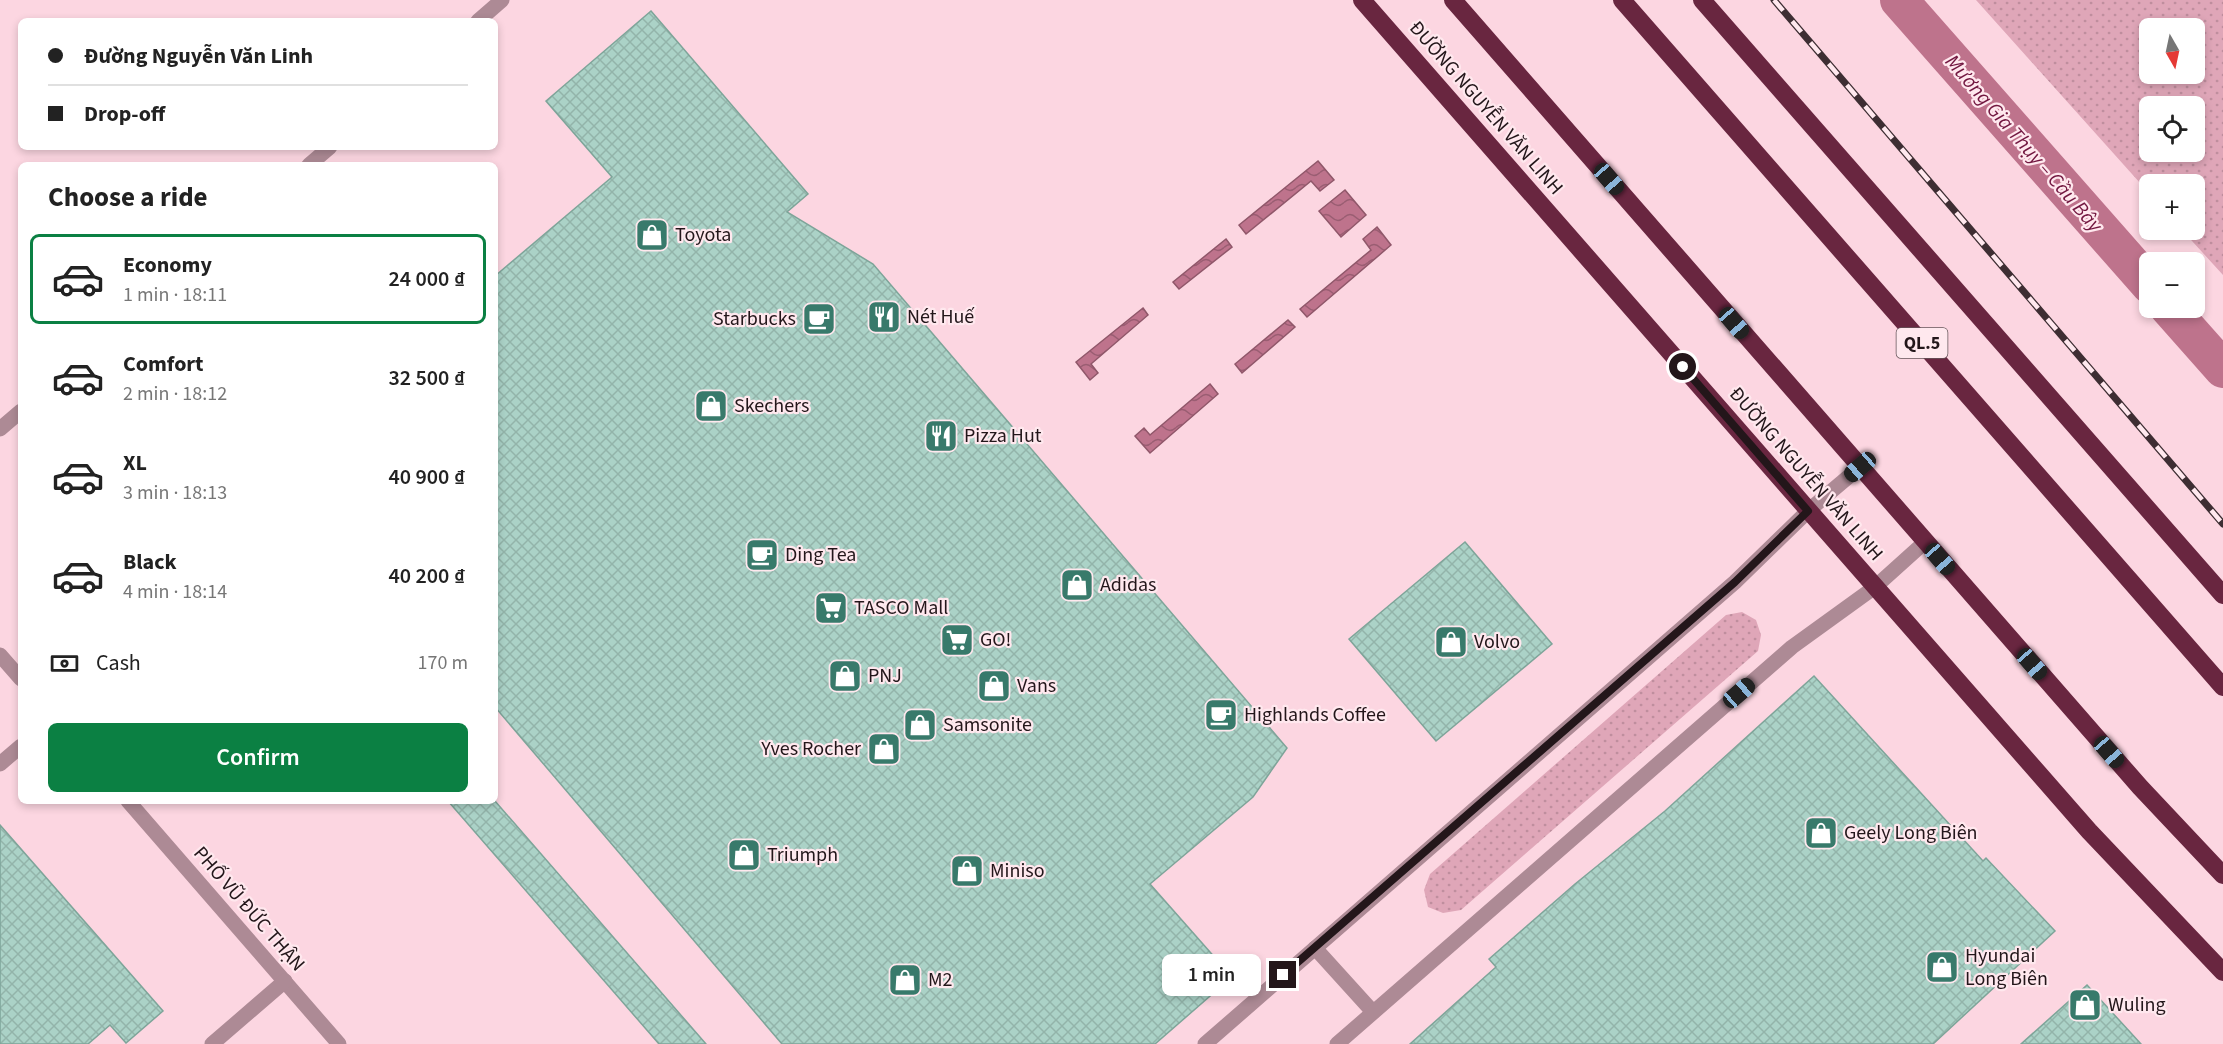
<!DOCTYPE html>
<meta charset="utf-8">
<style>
body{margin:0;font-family:"Source Sans 3",sans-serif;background:#f6f6f6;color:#222;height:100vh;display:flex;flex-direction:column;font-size:22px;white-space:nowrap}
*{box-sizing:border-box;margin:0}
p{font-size:20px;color:#767676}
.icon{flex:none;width:33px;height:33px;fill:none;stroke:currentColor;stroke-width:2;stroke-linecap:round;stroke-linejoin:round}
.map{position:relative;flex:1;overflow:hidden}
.drawer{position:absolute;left:18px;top:162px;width:480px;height:642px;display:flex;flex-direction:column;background:#fff;border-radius:9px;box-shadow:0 3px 9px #0003}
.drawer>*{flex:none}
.top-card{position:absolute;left:18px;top:18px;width:480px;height:132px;border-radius:9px;box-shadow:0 3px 9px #0003;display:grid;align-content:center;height:132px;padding:0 30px;background:#fff}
.needle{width:39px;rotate:171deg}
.controls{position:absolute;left:2139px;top:18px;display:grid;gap:12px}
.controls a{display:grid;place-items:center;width:66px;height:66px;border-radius:9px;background:#fff;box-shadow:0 3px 9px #0003;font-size:30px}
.end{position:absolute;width:27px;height:27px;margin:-14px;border:8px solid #23161a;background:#fff;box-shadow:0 0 0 3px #fff}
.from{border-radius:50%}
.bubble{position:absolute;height:42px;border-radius:9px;background:#fff;box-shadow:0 3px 9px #0003;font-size:20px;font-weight:600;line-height:42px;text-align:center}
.car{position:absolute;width:18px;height:36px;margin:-18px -9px;border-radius:8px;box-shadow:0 0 4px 2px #0007;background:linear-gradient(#222 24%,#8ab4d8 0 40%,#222 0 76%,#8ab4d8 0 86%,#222 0)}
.top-card b{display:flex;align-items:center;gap:21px;height:57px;font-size:22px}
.top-card b+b{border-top:2px solid #e0e0e0}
.top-card i{width:15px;height:15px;background:#222}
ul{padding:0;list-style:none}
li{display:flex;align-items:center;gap:18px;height:90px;margin:0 12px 9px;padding:0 18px;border:3px solid transparent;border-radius:9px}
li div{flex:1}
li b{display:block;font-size:22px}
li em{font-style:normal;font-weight:600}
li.active{border-color:#0b8043}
li>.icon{width:54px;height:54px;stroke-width:1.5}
h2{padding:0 30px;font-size:27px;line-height:72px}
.pay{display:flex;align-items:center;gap:15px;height:66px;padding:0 30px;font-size:22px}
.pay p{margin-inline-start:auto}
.primary-button{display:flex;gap:12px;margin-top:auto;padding:12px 30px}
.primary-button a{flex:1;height:69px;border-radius:9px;background:#0b8043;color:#fff;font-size:24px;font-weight:600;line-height:69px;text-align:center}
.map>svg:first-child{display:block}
.grass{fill:url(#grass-dots);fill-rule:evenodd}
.water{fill:url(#water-waves);stroke:#90576a;stroke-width:1.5}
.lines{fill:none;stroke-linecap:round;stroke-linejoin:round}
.canal{stroke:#be738c;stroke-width:38}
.building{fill:url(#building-cross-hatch);stroke:#7ea499;stroke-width:1.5}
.minor{stroke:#ad8a95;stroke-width:15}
.highway{stroke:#692640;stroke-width:18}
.rail-casing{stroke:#3e2e33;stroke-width:7}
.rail{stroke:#ffe8ee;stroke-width:4.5;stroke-dasharray:14;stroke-linecap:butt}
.route{stroke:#23161a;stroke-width:8}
.labels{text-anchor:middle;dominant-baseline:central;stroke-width:4.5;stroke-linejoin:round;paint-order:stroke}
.shield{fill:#ffe8ee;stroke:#65555a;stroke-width:1.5}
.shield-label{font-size:18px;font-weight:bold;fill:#23161a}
.street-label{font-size:20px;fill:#23161a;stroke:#ffe8ee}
.poi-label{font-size:20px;fill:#23161a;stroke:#ffe8ee;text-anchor:start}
.water-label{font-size:21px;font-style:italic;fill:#721740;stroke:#ffe8ee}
</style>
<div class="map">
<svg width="2223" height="1044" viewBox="0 0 2223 1044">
<defs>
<pattern id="grass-dots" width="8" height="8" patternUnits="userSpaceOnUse" patternTransform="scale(1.5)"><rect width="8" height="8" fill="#dfa6b8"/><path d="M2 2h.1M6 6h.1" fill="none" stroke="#bf8e9e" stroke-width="1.8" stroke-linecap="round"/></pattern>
<pattern id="water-waves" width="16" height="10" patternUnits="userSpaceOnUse" patternTransform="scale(1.5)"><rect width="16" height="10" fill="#be738c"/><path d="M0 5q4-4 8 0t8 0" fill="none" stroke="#9a5d72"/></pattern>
<pattern id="building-cross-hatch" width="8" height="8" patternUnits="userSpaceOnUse" patternTransform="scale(1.5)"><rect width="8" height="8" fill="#abd2c7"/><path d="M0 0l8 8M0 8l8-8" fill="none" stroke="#93b4aa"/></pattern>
</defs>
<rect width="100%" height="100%" fill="#fcd6e1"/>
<g class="grass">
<path d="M1976 0H2223V275L2182 230H2194V184H2150L2149 193ZM2150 28H2194V74H2150ZM2150 106H2194V152H2150Z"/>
<polygon points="1742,612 1756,620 1761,635 1758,651 1461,910 1443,913 1428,907 1424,890 1430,874 1726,615"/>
</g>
<g class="water">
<polygon points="1318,161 1334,180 1320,191 1311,181 1246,234 1239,225"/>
<polygon points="1345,190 1366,215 1341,237 1319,211"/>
<polygon points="1377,227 1391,245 1307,317 1300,309 1371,250 1363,239"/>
<polygon points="1226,239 1232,247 1179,289 1173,282"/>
<polygon points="1143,308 1148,315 1091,364 1098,373 1090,380 1076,362"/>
<polygon points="1288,320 1295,327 1242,373 1235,364"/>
<polygon points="1210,384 1218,394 1150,453 1135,436 1144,428 1150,435"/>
</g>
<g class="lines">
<g class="canal">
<polyline points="1899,0 2150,285"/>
<polyline points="2169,308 2223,369"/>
</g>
</g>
<g class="building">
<polygon points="651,11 808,194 787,212 873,264 1287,748 1253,797 1150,884 1232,977 1155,1044 782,1044 495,707 495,276 612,177 546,101"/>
<polygon points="1465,542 1552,644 1436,741 1349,639"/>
<polygon points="1814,676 1983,861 1986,858 2055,931 1933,1044 1410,1044 1496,967 1489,959 1575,884 1665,811"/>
<polygon points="448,801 495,801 706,1044 659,1044"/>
<polygon points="0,825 163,1011 126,1043 110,1025 88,1044 0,1044"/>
<polygon points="2087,985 2141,1044 2021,1044"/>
</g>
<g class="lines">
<g class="minor">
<polyline points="478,21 502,0"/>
<polyline points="309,165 330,147"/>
<polyline points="0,429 21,411"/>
<polyline points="0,655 21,679"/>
<polyline points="0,764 21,746"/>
<polyline points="128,801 339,1044"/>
<polyline points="1315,948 1373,1012"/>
<polyline points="212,1044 285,981"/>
<polyline points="1205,1044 1735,582 1808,511 1860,467"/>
<polyline points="1337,1044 1792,647 1875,587 1925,542"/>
</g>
<g class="highway">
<polyline points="1362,0 2089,831 2223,972"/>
<polyline points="1453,0 2140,787 2223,875"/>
<polyline points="1622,0 2223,687"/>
<polyline points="1702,0 2223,595"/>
</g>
<g class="rail-casing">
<polyline id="rail" points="1774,0 2223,524"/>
</g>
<use href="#rail" class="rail"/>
</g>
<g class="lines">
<polyline class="route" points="1283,975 1735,582 1808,511 1683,367"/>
</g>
<defs>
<g id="shop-square" transform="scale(1.725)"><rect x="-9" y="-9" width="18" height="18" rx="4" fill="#387a6b" stroke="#ffe8ee"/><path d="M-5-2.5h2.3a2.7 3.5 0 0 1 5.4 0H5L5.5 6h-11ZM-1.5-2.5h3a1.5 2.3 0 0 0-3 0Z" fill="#fff"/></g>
<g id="restaurant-square" transform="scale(1.725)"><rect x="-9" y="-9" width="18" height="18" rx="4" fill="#387a6b" stroke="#ffe8ee"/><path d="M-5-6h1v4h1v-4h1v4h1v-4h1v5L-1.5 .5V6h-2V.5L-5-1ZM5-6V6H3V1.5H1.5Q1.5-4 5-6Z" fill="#fff"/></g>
<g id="cafe-square" transform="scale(1.725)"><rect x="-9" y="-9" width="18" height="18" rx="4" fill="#387a6b" stroke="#ffe8ee"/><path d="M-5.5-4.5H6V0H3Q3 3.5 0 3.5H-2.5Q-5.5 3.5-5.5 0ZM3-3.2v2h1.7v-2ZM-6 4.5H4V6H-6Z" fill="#fff"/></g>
<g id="supermarket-square" transform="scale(1.725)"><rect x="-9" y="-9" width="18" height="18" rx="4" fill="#387a6b" stroke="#ffe8ee"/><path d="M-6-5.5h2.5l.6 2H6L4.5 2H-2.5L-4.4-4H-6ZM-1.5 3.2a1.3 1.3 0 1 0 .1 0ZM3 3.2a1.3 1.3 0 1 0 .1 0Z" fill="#fff"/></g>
</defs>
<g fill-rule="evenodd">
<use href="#shop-square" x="652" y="235"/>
<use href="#restaurant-square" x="884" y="317"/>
<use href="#cafe-square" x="819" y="319"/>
<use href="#shop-square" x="711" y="406"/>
<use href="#restaurant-square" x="941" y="436"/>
<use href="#cafe-square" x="762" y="555"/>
<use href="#shop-square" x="1077" y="585"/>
<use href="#supermarket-square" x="831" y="608"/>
<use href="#supermarket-square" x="957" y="640"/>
<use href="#shop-square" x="1451" y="642"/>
<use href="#shop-square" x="845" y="676"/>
<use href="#shop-square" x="994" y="686"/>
<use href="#cafe-square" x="1221" y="715"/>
<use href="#shop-square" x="920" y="725"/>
<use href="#shop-square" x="884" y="749"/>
<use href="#shop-square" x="1821" y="833"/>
<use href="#shop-square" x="744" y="855"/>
<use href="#shop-square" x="967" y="871"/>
<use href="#shop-square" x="1942" y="967"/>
<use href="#shop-square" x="905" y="980"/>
<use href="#shop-square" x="2085" y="1005"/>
</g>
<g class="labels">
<rect class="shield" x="1896.5" y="328" width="51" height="30" rx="4.5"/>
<g class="shield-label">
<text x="1922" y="343">QL.5</text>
</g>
<g class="street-label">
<text transform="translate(1486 108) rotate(49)">ĐƯỜNG NGUYỄN VĂN LINH</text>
<text transform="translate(1806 474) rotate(49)">ĐƯỜNG NGUYỄN VĂN LINH</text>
<text transform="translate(249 909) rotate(49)">PHỐ VŨ ĐỨC THẬN</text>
</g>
<g class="poi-label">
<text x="675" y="235">Toyota</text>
<text x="907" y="317">Nét Huế</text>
<text x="796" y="319" text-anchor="end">Starbucks</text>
<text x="734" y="406">Skechers</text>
<text x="964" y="436">Pizza Hut</text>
<text x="785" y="555">Ding Tea</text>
<text x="1100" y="585">Adidas</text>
<text x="854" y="608">TASCO Mall</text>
<text x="980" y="640">GO!</text>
<text x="1474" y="642">Volvo</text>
<text x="868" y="676">PNJ</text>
<text x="1017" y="686">Vans</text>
<text x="1244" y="715">Highlands Coffee</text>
<text x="943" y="725">Samsonite</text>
<text x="861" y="749" text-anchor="end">Yves Rocher</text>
<text x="1844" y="833">Geely Long Biên</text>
<text x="767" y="855">Triumph</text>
<text x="990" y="871">Miniso</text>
<text x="1965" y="956">Hyundai<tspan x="1965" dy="23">Long Biên</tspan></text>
<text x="928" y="980">M2</text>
<text x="2108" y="1005">Wuling</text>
</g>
<g class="water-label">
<text transform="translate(2024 143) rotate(49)">Mương Gia Thụy – Cầu Bây</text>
</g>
</g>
</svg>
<div class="controls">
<a><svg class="needle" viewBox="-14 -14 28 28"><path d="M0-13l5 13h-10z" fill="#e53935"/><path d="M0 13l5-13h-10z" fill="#767676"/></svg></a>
<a><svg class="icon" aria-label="locate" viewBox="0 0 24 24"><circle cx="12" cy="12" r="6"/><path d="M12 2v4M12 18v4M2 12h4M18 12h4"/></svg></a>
<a>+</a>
<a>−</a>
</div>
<i class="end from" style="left:1683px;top:367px"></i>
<i class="end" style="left:1283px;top:975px"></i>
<div class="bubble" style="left:1162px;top:954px;width:99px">1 min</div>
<i class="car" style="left:1609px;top:179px;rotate:139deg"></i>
<i class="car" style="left:1734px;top:323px;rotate:139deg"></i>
<i class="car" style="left:1860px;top:467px;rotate:229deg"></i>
<i class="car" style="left:1940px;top:559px;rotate:139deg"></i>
<i class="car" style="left:2032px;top:664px;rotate:139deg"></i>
<i class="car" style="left:1739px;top:693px;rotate:49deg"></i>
<i class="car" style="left:2109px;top:752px;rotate:139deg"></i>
<div class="top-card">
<b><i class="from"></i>Đường Nguyễn Văn Linh</b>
<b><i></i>Drop-off</b>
</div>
<section class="drawer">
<h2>Choose a ride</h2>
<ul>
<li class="active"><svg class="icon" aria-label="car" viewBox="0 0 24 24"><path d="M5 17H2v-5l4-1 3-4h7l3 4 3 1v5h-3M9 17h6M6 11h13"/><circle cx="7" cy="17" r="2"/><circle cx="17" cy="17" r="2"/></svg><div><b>Economy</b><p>1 min · 18:11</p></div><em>24 000 ₫</em></li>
<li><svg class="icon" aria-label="car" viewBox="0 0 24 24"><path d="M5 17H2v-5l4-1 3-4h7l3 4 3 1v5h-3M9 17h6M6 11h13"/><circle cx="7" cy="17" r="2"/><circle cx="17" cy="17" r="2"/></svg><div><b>Comfort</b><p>2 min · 18:12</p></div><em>32 500 ₫</em></li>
<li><svg class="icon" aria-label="car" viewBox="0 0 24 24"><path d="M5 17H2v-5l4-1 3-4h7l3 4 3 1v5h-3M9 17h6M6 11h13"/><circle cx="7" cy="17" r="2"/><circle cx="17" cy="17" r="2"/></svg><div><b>XL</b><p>3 min · 18:13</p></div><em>40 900 ₫</em></li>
<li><svg class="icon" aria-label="car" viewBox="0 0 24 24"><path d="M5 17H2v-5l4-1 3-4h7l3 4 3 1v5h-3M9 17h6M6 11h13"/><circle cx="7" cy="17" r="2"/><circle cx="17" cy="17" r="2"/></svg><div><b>Black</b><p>4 min · 18:14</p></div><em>40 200 ₫</em></li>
</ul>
<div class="pay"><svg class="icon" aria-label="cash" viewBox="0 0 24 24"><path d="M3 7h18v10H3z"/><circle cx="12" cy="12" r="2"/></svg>Cash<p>170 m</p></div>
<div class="primary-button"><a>Confirm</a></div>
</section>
</div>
